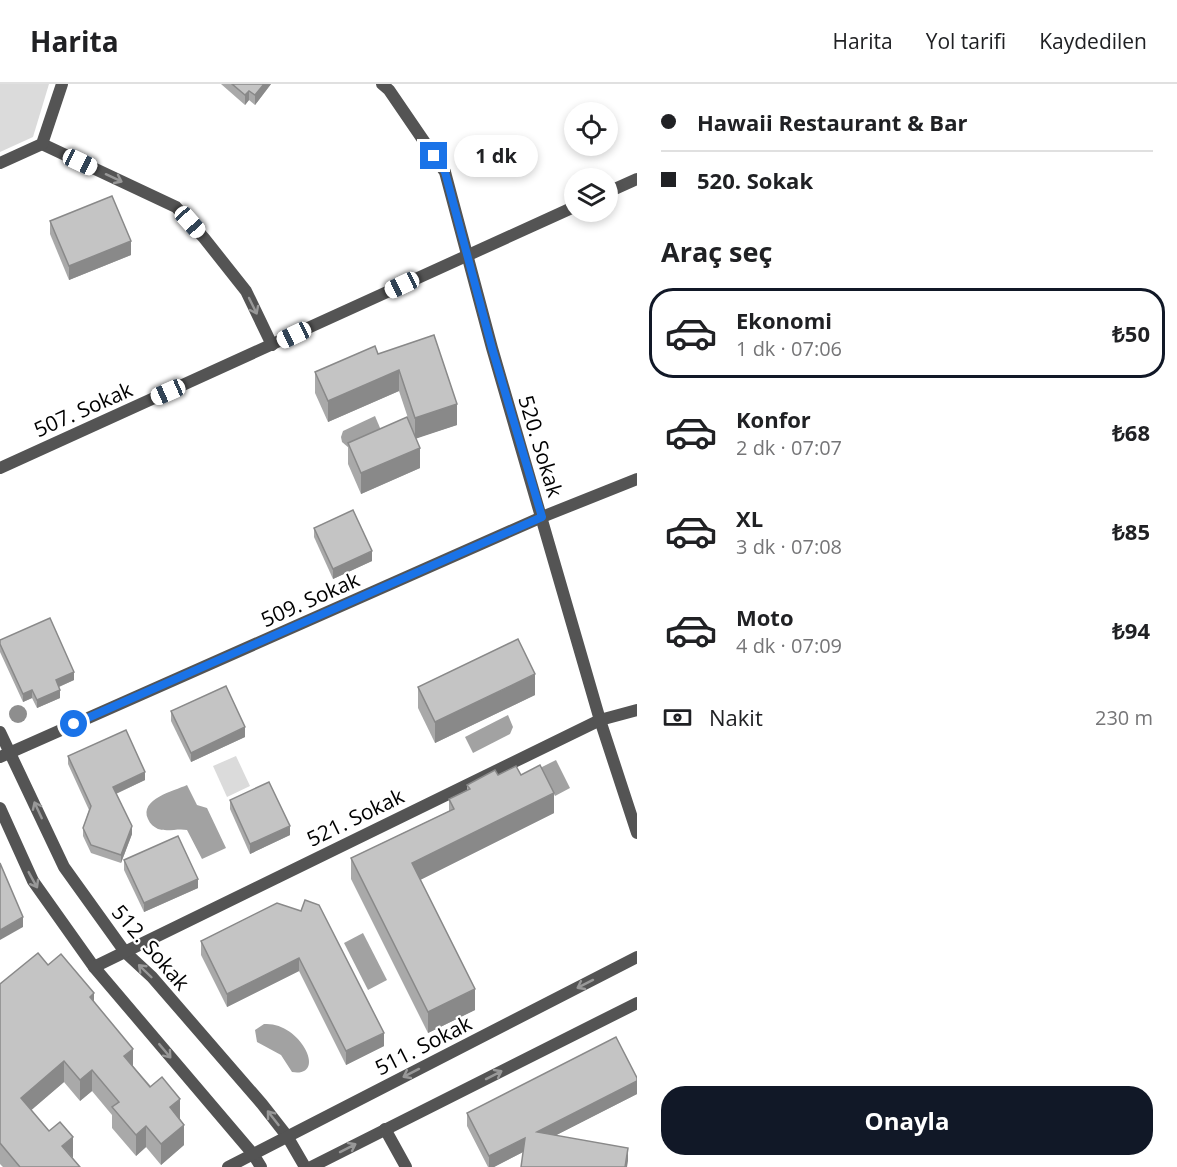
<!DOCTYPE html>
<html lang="tr">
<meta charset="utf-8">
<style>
body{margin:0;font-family:"Open Sans",sans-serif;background:#f2f2f2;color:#202124;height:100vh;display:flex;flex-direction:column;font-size:22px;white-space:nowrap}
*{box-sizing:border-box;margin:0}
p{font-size:20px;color:#757577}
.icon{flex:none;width:33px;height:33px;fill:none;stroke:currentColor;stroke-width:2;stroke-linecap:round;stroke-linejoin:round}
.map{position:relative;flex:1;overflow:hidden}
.details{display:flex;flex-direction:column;background:#fff;width:540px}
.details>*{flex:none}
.top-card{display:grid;align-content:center;height:132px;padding:0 24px;background:#fff}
.buttons{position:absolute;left:564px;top:18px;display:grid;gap:12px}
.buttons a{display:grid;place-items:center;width:54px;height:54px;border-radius:50%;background:#fff;box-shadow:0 3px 9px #0003;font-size:30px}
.end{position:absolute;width:27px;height:27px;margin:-14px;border:8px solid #1a73e8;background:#fff;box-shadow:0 0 0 3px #fff}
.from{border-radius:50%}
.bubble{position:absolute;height:42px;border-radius:21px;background:#fff;box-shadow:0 3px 9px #0003;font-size:20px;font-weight:700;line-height:42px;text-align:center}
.car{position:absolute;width:18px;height:36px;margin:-18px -9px;border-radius:8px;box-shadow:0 0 4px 2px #0007;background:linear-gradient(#fff 24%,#345 0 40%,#fff 0 76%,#345 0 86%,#fff 0)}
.top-card b{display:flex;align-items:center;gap:21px;height:57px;font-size:22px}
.top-card b+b{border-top:2px solid #e0e0e0}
.top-card i{width:15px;height:15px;background:#202124}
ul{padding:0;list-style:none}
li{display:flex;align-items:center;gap:18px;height:90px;margin:0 12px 9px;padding:0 12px;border:3px solid transparent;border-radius:24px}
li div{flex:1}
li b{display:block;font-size:22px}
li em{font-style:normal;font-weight:700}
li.selected{border-color:#111827}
li>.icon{width:54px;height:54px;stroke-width:1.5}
h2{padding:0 24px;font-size:27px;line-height:72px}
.pay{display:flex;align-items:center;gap:15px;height:66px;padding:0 24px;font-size:22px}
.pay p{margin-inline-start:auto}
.action{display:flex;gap:12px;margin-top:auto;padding:12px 24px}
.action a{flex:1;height:69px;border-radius:24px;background:#111827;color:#fff;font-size:24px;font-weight:700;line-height:69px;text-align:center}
header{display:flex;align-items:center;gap:36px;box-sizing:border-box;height:84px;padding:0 30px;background:#fff;border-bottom:2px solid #e0e0e0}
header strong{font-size:28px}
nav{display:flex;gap:33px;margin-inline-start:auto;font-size:21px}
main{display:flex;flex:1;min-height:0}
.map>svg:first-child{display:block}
.green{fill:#dbdbdb}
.water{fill:#a2a2a2}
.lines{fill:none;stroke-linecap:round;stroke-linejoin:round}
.street{stroke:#545454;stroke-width:12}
.tree{fill:#8e8e8e}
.wall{fill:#a9a9a9}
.shaded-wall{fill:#898989}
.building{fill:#c4c4c4;stroke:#898989;stroke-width:1.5}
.oneway{stroke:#989898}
.route{stroke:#1a73e8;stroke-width:8}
.labels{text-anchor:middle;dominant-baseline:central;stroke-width:4.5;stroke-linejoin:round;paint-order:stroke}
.street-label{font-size:21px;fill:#000;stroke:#fff}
</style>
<header>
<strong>Harita</strong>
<nav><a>Harita</a><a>Yol tarifi</a><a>Kaydedilen</a></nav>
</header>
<main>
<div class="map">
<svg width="637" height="1083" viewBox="0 0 637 1083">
<rect width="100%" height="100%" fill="#fff"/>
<g class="green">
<polygon points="0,0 49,0 33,53 0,68"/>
<polygon points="236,672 250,702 227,713 213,682"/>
</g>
<g class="water">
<polygon points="375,332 383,351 349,364 342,358 341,353 343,347"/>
<polygon points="508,631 513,643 510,650 473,669 465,653"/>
<polygon points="556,676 570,704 555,712 540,684"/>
<path d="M187 701 197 721 207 724 226 764 202 775 187 746C178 744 168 748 158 745 154 743 150 740 148 735 139 715 174 707 187 701Z"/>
<polygon points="363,849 387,896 368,906 344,859"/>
<path d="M264 940C300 937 329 994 292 988L281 971 257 958 255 946Z"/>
</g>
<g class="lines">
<g class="street">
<polyline points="382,0 389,6 445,88 492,264 600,636 637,749"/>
<polyline points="42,60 176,123 204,154 246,207 272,261"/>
<polyline points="0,79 42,60 62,0"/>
<polyline points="608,108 637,95"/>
<polyline points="0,384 574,123"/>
<polyline points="0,648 64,783 125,868 152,893 262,1020 287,1052 305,1083"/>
<polyline points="0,673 542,433 637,395"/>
<polyline points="0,724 33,797 94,883 253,1070 261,1083"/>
<polyline points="94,883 600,636 637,626"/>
<polyline points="385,1045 406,1083"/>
<polyline points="228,1083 637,873"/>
<polyline points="311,1083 637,919"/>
</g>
</g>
<circle class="tree" cx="18" cy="630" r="9"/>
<g class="wall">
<polygon points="221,0 271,0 255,21 249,16 245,21"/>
<polygon points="50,137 131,171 69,196 50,150"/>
<polygon points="434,251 457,341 416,354 420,384 361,410 348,380 348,359 411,343 399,307 328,338 315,309 315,288 378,270"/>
<polygon points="314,444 372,477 333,495 314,453"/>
<polygon points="0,556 74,596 59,603 60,614 37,624 32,614 23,618 0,568"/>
<polygon points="418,603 535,611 435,659 418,624"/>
<polygon points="171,627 245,653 191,678 171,637"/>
<polygon points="68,672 145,696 116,710 132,750 121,779 91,769 83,752 83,744 89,726 68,680"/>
<polygon points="498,691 521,691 554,729 420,796 475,926 428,949 351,795 351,774 449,727 449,715 467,706 467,701"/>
<polygon points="230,716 290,751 250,770 230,725"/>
<polygon points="124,776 198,804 144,828 124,786"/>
<polygon points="277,819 384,962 346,981 299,887 227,923 201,871 201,857"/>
<polygon points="48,881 94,918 133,982 180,1035 184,1061 161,1081 146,1063 136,1072 112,1044 112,1031 92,1007 80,1017 64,998 31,1026 80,1083 3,1083 0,1080 0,900"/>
<polygon points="637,994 637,1010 556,1051 628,1077 523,1068 494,1083 488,1083 467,1042 467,1029"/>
</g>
<g class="shaded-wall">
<polygon points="264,0 271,0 255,21 255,11"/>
<polygon points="249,7 249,16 245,21 245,11"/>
<polygon points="131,157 131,171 69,196 69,182"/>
<polygon points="399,286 399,307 328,338 328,317"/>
<polygon points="457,320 457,341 415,355 415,334"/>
<polygon points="420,364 420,384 361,410 361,389"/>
<polygon points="372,467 372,477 333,495 333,485"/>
<polygon points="74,588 74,596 56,604 56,596"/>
<polygon points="535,590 535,611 435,659 435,638"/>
<polygon points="32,606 32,614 23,618 23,610"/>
<polygon points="60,606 60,614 37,624 37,616"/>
<polygon points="245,643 245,653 191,678 191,669"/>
<polygon points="145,688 145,696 113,711 113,703"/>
<polygon points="554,709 554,729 412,800 412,779"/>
<polygon points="132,742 132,750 121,779 121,771"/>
<polygon points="290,742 290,751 250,770 250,760"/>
<polygon points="198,795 198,804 144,828 144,819"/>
<polygon points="23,833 23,843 0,856 0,846"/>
<polygon points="299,874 299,887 227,923 227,910"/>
<polygon points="475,905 475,926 428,949 428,928"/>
<polygon points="94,909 94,930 90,913"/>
<polygon points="384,949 384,962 346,981 346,967"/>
<polygon points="133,965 133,986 124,972"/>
<polygon points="64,977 64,998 21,1035 21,1014"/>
<polygon points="92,986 92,1007 80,1017 80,996"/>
<polygon points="637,997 637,1010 537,1061 537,1048"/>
<polygon points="180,1015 180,1036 170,1023"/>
<polygon points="184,1041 184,1061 161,1081 161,1060"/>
<polygon points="146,1042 146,1063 136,1072 136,1051"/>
<polygon points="73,1053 73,1074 62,1062"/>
<polygon points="525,1054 525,1067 494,1083 489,1083 489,1072"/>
<polygon points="628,1064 628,1077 627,1083 625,1083"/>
</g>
<g class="building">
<polygon points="232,0 264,0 255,11 249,7 245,11"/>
<polygon points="112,112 131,157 69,182 50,137"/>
<polygon points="434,251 457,320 415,334 399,286 328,317 315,288 375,262 378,270"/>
<polygon points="407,333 420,364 361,389 348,359"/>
<polygon points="353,426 372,467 333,485 314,444"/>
<polygon points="50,534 74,588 56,596 60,606 37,616 32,606 23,610 0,560 0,556"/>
<polygon points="518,555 535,590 435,638 418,603"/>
<polygon points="226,602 245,643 191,669 171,627"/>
<polygon points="126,646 145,688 113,703 132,742 121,771 91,761 83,744 91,722 68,672"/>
<polygon points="540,681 554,709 412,779 475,905 428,928 351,774 454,725 449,715 470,705 467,701 495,686 498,691 516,682 521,691"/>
<polygon points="269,698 290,742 250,760 230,716"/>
<polygon points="178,752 198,795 144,819 124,776"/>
<polygon points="0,779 23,833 0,846"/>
<polygon points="305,816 319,821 384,949 346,967 299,874 227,910 201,857 277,819 301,827"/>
<polygon points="38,869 48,881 61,870 94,909 90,913 133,965 124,972 150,1003 162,993 180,1015 170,1023 184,1041 161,1060 146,1042 136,1051 112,1023 119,1018 92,986 80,996 64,977 21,1014 49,1047 60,1038 73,1053 62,1062 80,1083 20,1083 0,1059 0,900"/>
<polygon points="616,953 637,994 637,997 537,1048 628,1064 625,1083 521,1083 525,1054 489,1072 467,1029"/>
</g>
<defs><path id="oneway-shaft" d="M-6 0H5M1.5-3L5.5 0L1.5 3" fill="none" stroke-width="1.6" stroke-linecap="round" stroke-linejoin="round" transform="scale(1.5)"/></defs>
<g class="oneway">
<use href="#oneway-shaft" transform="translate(114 94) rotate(25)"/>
<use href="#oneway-shaft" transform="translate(253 222) rotate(64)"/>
<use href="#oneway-shaft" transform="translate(38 726) rotate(-115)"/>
<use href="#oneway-shaft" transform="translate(33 796) rotate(61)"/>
<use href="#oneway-shaft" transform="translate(145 887) rotate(-136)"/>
<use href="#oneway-shaft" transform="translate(585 900) rotate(153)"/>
<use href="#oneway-shaft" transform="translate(165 967) rotate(50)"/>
<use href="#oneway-shaft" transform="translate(411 989) rotate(153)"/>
<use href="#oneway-shaft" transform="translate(494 991) rotate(-27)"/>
<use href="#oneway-shaft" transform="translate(273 1034) rotate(-128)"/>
<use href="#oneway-shaft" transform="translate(348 1064) rotate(-27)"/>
</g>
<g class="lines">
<polyline class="route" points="74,640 542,433 492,264 445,88 434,72"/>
</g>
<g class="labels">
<g class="street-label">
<text transform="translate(83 325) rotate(-24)">507. Sokak</text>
<text transform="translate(541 362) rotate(73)">520. Sokak</text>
<text transform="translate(310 515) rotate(-24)">509. Sokak</text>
<text transform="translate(355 733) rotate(-26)">521. Sokak</text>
<text transform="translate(151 863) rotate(49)">512. Sokak</text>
<text transform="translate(423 961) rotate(-27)">511. Sokak</text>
</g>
</g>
</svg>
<div class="buttons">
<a><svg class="icon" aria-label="locate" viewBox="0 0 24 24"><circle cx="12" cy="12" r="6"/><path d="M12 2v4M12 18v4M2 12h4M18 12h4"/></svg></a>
<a><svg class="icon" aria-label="layers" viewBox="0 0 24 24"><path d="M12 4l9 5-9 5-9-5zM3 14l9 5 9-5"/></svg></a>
</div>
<i class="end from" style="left:74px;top:640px"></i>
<i class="end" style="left:434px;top:72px"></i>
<div class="bubble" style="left:454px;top:51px;width:84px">1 dk</div>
<i class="car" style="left:80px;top:78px;rotate:115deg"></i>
<i class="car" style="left:190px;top:138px;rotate:138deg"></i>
<i class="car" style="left:402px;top:201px;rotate:245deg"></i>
<i class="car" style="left:294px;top:251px;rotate:245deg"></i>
<i class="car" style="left:168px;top:308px;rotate:246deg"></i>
</div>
<section class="details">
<div class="top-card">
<b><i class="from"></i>Hawaii Restaurant &amp; Bar</b>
<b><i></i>520. Sokak</b>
</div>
<h2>Araç seç</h2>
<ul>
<li class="selected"><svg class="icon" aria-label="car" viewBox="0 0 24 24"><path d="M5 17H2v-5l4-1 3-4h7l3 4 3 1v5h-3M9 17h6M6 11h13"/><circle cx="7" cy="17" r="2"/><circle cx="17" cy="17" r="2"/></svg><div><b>Ekonomi</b><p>1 dk · 07:06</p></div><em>₺50</em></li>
<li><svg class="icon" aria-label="car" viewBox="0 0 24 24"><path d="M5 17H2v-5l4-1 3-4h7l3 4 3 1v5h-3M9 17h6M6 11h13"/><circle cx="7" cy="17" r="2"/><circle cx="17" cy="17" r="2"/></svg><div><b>Konfor</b><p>2 dk · 07:07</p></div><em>₺68</em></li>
<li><svg class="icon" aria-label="car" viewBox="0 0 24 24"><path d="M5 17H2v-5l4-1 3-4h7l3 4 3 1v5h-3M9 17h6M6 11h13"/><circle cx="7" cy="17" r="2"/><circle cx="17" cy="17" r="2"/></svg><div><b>XL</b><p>3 dk · 07:08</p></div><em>₺85</em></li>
<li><svg class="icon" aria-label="car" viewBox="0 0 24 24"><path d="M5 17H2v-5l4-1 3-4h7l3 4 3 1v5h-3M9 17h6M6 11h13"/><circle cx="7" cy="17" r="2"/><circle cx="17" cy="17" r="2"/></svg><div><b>Moto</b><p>4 dk · 07:09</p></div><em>₺94</em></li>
</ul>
<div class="pay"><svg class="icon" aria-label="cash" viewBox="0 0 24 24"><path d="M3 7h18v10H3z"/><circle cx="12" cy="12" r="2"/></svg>Nakit<p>230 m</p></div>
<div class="action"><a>Onayla</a></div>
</section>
</main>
